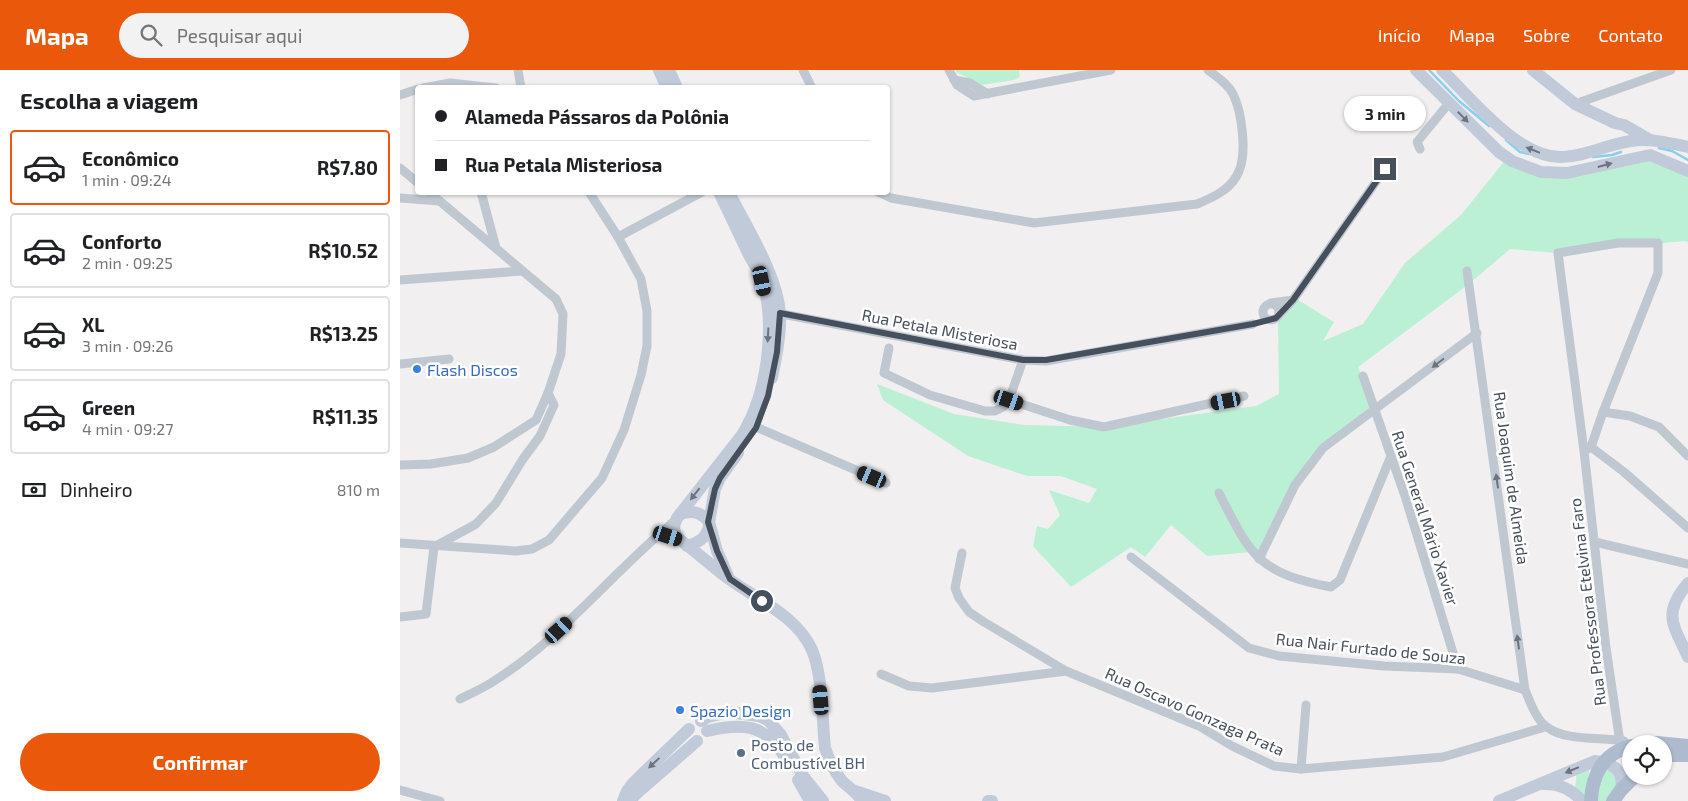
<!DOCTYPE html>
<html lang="pt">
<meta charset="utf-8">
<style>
body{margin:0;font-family:"Exo 2",sans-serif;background:#f2f2f2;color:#202124;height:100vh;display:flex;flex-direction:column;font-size:19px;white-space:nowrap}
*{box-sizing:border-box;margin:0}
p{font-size:16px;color:#757577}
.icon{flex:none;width:28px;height:28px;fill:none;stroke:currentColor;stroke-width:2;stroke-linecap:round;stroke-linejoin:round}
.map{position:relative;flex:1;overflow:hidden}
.sheet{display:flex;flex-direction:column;background:#fff;width:400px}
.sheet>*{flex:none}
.hud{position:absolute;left:15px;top:15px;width:475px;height:110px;border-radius:5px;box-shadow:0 1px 4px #0004;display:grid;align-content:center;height:110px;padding:0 20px;background:#fff}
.buttons{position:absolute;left:1222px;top:665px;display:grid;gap:10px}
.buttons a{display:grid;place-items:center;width:50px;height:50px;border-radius:50%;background:#fff;box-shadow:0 1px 4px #0004;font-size:25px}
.end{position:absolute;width:22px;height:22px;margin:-11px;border:6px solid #46505d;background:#fff;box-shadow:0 0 0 2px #fff}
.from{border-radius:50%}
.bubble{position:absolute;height:35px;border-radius:18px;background:#fff;box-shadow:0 1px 4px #0004;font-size:16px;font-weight:700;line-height:35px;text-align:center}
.car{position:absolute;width:15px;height:30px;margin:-15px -8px;border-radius:6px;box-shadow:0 0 4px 1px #0007;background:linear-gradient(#222 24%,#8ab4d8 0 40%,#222 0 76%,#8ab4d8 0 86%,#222 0)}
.hud b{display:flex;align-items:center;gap:18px;height:48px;font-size:19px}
.hud b+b{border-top:1px solid #e0e0e0}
.hud i{width:12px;height:12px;background:#202124}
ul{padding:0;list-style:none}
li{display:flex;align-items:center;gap:15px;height:75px;margin:0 10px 8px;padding:0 10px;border:2px solid #e0e0e0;border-radius:5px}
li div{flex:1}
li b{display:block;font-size:19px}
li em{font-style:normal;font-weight:700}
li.current{border-color:#ea580c}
li>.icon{width:45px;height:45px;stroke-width:1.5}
h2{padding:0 20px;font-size:22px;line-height:60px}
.pay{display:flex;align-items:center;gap:12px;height:55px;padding:0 20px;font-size:19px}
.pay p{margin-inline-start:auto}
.button{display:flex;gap:10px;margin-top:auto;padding:10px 20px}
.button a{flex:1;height:58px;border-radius:30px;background:#ea580c;color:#fff;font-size:20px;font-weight:700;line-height:58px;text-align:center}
header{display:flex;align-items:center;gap:30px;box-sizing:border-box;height:70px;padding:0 25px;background:#ea580c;color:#fff}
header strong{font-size:24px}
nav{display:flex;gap:28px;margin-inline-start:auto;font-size:18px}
.search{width:350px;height:45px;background:#f2f2f2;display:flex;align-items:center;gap:12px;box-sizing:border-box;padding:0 18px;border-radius:28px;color:#757577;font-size:19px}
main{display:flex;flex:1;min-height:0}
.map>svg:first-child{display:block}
.green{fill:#bcf0d5}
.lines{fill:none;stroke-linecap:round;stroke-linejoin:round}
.stream{stroke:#88cfee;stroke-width:2.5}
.street{stroke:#bfc8d1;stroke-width:9}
.secondary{stroke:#c1cad8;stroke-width:12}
.primary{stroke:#aebbcf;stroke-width:14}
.oneway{fill:#6b7582}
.oneway2{fill:#6a7480}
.route{stroke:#46505d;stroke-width:6}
.shop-dot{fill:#3f7fe0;stroke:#fff;stroke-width:2}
.service-dot{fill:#5c6f8a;stroke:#fff;stroke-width:2}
.labels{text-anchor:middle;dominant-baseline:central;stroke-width:5;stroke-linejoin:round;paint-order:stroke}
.street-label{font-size:16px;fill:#46505d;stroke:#fff}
.shop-label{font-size:16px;fill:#366cbe;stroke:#fff;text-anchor:start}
.service-label{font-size:16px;fill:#4e5e75;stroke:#fff;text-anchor:start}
</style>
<header>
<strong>Mapa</strong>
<div class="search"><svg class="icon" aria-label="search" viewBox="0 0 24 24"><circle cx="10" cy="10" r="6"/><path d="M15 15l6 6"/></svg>Pesquisar aqui</div>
<nav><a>Início</a><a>Mapa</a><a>Sobre</a><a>Contato</a></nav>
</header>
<main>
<section class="sheet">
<h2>Escolha a viagem</h2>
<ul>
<li class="current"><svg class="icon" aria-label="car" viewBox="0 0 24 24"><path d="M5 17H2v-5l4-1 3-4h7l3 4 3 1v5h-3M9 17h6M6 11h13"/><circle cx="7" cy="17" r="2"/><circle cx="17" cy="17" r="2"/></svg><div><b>Econômico</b><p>1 min · 09:24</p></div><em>R$7.80</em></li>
<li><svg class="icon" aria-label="car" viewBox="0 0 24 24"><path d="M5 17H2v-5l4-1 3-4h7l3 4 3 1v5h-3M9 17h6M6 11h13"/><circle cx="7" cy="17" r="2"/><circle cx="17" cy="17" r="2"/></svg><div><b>Conforto</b><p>2 min · 09:25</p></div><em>R$10.52</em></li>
<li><svg class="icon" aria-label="car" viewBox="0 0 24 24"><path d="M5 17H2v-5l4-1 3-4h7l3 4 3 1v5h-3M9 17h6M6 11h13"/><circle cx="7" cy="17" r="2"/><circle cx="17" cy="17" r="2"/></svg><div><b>XL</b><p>3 min · 09:26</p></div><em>R$13.25</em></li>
<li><svg class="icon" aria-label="car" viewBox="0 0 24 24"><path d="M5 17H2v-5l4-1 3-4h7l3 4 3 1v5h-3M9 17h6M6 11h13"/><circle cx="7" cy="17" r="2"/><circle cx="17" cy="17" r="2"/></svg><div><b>Green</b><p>4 min · 09:27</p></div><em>R$11.35</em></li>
</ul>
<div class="pay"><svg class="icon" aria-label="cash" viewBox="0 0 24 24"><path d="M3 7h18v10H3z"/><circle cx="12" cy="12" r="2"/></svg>Dinheiro<p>810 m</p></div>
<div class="button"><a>Confirmar</a></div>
</section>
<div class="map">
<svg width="1288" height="731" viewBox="0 0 1288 731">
<rect width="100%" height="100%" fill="#f1efef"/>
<g class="green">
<polygon points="556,0 619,0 620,7 614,10 582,15 556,2"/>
<polygon points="1107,88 1161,106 1260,89 1288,107 1288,172 1284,171 1158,183 1110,179 1070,213 958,297 975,341 923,378 895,415 863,481 807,486 771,455 745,487 731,477 671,517 633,476 637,456 648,459 660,445 649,420 689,433 697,419 661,406 627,406 568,386 483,330 477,314 554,344 624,355 704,357 856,336 879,324 878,253 898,230 934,252 923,271 963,254 1005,193 1061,145"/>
<polygon points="1204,697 1213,703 1218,713 1207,731 1197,731 1197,714"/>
<polygon points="1190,698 1187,714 1187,728 1175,718 1177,702"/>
</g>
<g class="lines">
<g class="stream">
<polyline points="1029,0 1059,31 1089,56"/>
<polyline points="1106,70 1120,82 1129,84"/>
<polyline points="1259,78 1272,81 1288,90"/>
<polyline points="1193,87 1212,85 1221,82"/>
</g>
<g class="street">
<polyline points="118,0 121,18"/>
<polyline points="403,0 412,18"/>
<polyline points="549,0 557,15 574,26 711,0"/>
<polyline points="554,10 570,13 588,24"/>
<polyline points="23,18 50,13 96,18"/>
<polyline points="0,25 18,19"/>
<polyline points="1175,34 1271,0"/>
<polyline points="1020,79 1017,72 1049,33"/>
<polyline points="0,98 18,113"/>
<polyline points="81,122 96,178"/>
<path d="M478 122 491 128 634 153 797 134C814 127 832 119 839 101 847 83 842 42 833 24 828 14 817 7 808 0"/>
<polyline points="0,128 39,131"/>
<polyline points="218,167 302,122"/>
<polyline points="1067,201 1125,620"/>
<polyline points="0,210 122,201"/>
<polyline points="893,230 985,99"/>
<polyline points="871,233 893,230 878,246"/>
<circle cx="871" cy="242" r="8"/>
<polyline points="377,243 623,290 646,291 853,254"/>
<polyline points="489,278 484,303 530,325 585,341 595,341 603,337 609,330"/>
<polyline points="623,290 609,330 670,350 704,357 844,326"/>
<polyline points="0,294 49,289"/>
<polyline points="963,306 1005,426 1058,599"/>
<polyline points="1203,342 1230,346 1259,357 1288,386"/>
<polyline points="349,354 486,413"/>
<polyline points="1191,377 1224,402 1288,458"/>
<polyline points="1184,381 1158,183 1218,173 1258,173 1258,203 1203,342 1191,377 1184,381 1206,578 1221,679"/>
<polyline points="0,395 31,394 68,388 94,377 136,350 148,323 161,284 163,244 156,229 29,122"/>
<path d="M819 423C851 486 858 503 931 517L940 510 991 386"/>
<polyline points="1195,472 1288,494"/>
<polyline points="0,473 116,481 132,479 149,470 202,408 224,360 241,305 247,276 247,241 241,209 218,167 189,122"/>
<polyline points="34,477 76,454 96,433 123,389 140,366 154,335 148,323"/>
<polyline points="562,483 555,518 559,528 569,542 584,552 666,601 799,656 832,676 874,696 901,699 1043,687 1145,657"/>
<path d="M731 487 849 578 879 586 984 596 1058 599 1125 620C1130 631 1136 650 1147 657 1164 671 1202 667 1224 671"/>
<polyline points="859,489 895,415 923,378 1077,263"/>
<polyline points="0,547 26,544 34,477"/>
<polyline points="481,604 509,616 532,618 666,601"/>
<path d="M60 629C70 624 81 619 91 613 162 569 213 501 277 449"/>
<polyline points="901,699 906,635"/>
<polyline points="0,720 40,731"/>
</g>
<g class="secondary">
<polyline points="259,0 267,18"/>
<polyline points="269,0 277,18"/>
<polyline points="1016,0 1099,82 1112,91 1141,102 1167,103 1250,85 1288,101"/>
<path d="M1042 0C1071 28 1117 87 1160 87 1185 87 1207 74 1231 71 1250 68 1270 73 1288 77"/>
<polyline points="1133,0 1175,34 1215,53 1224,55 1250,70"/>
<path d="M319 122C329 143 339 164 349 185 354 194 360 203 363 212 376 259 367 324 342 365L277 448C273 456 273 462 279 469 296 482 312 496 329 509 358 530 397 546 412 580 423 606 422 649 425 678 429 690 434 701 442 711 449 718 457 722 462 731"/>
<path d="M329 122C346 157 377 204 380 243 381 264 376 288 372 308"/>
<path d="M280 444C293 440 301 442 309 452"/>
<path d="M287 476C298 473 307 468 309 456"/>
<polyline points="328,506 317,481 309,452 315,419 320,408 338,383"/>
<path d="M1288 513C1262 544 1273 554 1288 587"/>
<polyline points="301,651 308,647 328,642 359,646 368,650 381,665 403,706 423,731"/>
<path d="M307 661C341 653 365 653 384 686"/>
<polyline points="398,710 410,731"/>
<path d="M1144 714C1160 714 1171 719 1182 731"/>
<polyline points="455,721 485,731"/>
<polyline points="223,731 227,721 233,713 289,659"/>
<polyline points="230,731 236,724 297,671"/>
<polyline points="588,731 592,731"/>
<path d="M1099 731 1195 691C1213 692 1225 701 1221 720"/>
</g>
<g class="primary">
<polyline points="1243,674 1257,673 1288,676"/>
<polyline points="1264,685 1288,685"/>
<path d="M1191 731C1192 704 1204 683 1231 676"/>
<polyline points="1213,731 1221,720 1235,706"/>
</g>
</g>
<defs><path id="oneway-solid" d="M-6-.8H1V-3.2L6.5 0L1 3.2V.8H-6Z" transform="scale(1.25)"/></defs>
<g class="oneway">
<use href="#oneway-solid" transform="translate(1063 47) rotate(45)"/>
<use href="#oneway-solid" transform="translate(1133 80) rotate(-158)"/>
<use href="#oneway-solid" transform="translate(1205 95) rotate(-15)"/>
<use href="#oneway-solid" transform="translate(368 265) rotate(93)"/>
<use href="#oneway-solid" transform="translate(295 424) rotate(128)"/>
<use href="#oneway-solid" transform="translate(254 693) rotate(137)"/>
<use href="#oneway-solid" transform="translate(1172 700) rotate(157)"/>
</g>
<g class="oneway2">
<use href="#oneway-solid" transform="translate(1038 293) rotate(143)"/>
<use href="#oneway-solid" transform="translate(1097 411) rotate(-98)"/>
<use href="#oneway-solid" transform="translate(1118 572) rotate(-98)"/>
</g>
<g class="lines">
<polyline class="route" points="362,531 330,509 317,481 308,452 315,419 320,408 356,358 368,326 377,282 380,243 623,290 646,290 853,254 876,248 893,230 985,99"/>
</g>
<g class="shop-dot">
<circle cx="17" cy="299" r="5"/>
<circle cx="280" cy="640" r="5"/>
</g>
<circle class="service-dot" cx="341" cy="683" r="5"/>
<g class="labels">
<g class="street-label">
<text transform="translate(540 259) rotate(11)">Rua Petala Misteriosa</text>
<text transform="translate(1112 408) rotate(82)">Rua Joaquim de Almeida</text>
<text transform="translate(1026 448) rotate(72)">Rua General Mário Xavier</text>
<text transform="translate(1187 532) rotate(-97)">Rua Professora Etelvina Faro</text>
<text transform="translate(971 578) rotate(6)">Rua Nair Furtado de Souza</text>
<text transform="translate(795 641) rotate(24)">Rua Oscavo Gonzaga Prata</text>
</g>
<g class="shop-label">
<text x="27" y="299">Flash Discos</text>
<text x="290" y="640">Spazio Design</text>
</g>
<g class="service-label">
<text x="351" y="674">Posto de<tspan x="351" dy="18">Combustível BH</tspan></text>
</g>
</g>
</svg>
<div class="buttons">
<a><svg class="icon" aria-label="locate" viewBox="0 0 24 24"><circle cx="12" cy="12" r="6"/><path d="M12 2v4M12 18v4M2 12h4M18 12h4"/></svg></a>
</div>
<i class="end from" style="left:362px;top:531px"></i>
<i class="end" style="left:985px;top:99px"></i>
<div class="bubble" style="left:944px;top:26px;width:82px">3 min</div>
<i class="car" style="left:362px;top:211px;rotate:168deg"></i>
<i class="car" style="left:609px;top:330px;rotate:109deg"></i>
<i class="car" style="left:826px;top:331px;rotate:259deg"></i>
<i class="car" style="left:472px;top:407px;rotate:293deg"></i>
<i class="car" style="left:268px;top:466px;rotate:108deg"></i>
<i class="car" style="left:159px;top:560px;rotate:48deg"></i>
<i class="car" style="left:421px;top:630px;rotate:355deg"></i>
<div class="hud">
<b><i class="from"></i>Alameda Pássaros da Polônia</b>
<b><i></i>Rua Petala Misteriosa</b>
</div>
</div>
</main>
